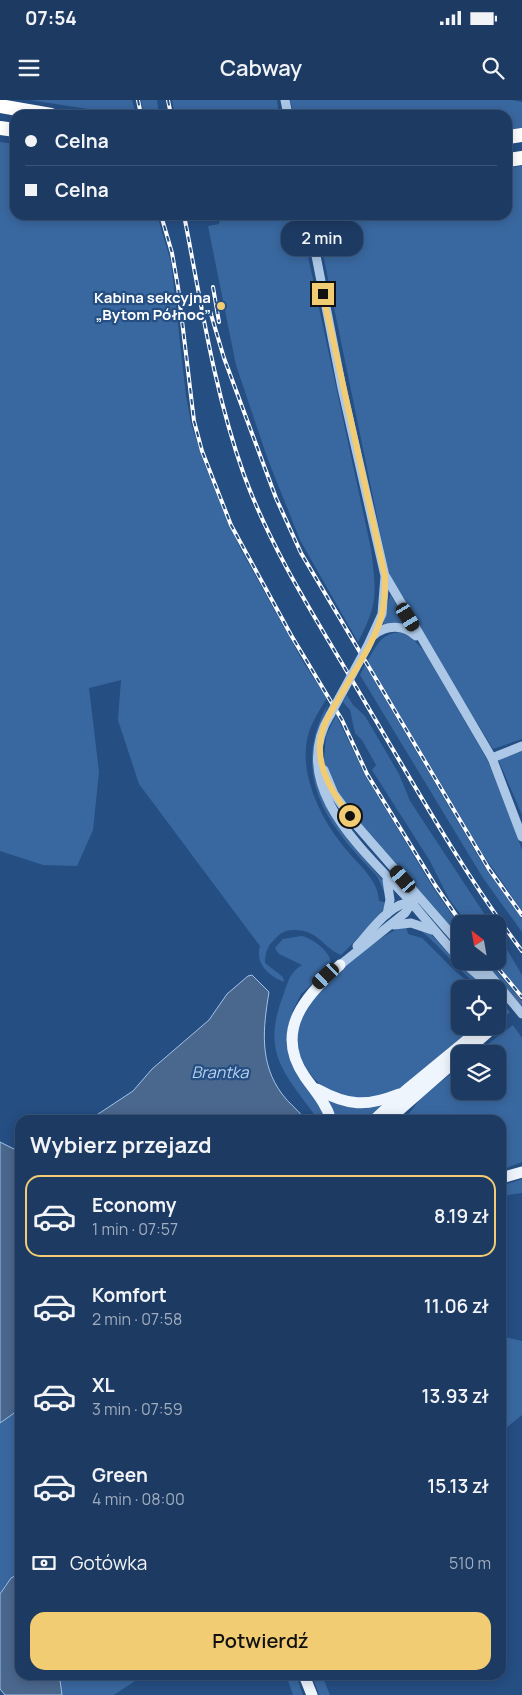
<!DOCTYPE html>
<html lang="pl">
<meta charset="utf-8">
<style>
body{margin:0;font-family:Manrope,sans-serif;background:#254168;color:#f1f3f6;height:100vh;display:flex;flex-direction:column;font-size:19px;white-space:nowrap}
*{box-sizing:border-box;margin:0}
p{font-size:16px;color:#a0adbe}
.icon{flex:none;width:28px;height:28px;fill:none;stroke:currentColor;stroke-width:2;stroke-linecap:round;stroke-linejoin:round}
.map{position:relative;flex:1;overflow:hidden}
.panel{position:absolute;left:15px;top:1015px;width:491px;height:565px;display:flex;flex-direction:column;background:#1c3a62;border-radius:15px;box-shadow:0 2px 12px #0003,0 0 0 1px #3a5477}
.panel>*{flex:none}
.guide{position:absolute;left:10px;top:10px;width:502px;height:110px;border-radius:15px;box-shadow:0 2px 12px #0003,0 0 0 1px #3a5477;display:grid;align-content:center;height:110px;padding:0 15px;background:#1c3a62}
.needle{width:32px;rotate:329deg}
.buttons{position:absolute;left:451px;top:815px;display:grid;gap:10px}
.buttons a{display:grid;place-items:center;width:55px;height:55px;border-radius:10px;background:#1c3a62;box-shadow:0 2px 12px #0003,0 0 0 1px #3a5477;font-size:25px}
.end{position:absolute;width:22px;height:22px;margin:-11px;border:6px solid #f1cc72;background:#111;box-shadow:0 0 0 2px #111}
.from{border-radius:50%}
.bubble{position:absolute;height:35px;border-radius:15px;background:#1c3a62;box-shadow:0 2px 12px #0003,0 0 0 1px #3a5477;font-size:16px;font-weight:600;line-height:35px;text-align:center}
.car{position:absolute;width:15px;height:30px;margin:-15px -8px;border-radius:6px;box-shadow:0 0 4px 1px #0007;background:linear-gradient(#222 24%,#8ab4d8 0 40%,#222 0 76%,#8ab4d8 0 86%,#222 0)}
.guide b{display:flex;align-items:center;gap:18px;height:48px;font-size:19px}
.guide b+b{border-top:1px solid #3a5477}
.guide i{width:12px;height:12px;background:#f1f3f6}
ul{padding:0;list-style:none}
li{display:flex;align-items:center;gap:15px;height:82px;margin:0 10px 8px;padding:0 5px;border:2px solid transparent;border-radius:15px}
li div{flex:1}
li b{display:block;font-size:19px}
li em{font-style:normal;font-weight:600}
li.active{border-color:#f1cc72}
li>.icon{width:45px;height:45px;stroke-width:1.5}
h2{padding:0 15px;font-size:22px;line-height:60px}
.pay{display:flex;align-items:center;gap:12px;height:55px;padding:0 15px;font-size:19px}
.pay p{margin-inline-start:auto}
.cta{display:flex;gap:10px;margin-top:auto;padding:10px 15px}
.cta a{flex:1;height:58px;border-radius:15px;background:#f1cc72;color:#111;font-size:20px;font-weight:600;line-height:58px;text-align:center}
.status{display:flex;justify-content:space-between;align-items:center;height:35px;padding:0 25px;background:#1c3a62;direction:ltr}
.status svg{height:14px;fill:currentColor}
header{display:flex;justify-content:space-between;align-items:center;height:65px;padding:0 15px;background:#1c3a62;font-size:22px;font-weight:600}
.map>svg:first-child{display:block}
.green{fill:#3968a0}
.water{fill:#4a678d;stroke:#a2c2e8}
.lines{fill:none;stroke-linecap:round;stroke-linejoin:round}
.major-tunnel{stroke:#466996;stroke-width:11;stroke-dasharray:11 5.5;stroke-linecap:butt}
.minor{stroke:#adc8e7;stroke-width:9}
.major{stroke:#eff5fd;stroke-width:11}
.highway{stroke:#fff;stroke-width:14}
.rail-casing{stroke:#fff;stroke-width:4}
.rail{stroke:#254e83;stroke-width:2;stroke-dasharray:5.5;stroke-linecap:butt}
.minor-bridge{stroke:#adc8e7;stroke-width:9}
.route{stroke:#f1cc72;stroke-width:6}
.poi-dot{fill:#f1cc72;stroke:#254e83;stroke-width:2}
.labels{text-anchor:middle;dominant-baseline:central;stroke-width:4.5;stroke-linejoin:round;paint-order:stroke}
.poi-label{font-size:15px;font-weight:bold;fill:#fff;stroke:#254e83;text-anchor:end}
.water-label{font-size:16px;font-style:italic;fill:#b9d2ef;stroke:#254e83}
</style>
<div class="status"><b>07:54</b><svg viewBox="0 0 49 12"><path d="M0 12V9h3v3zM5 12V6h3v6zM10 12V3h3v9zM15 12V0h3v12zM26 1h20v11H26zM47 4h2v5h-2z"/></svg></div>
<header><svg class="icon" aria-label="menu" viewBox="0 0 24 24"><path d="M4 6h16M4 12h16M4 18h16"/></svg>Cabway<svg class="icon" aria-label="search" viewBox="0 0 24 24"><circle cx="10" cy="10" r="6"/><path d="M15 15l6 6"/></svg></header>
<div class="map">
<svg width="522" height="1595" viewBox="0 0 522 1595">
<rect width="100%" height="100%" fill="#254e83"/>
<g class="green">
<polygon points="30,0 132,0 136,15 126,15"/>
<polygon points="141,0 157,0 159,15 144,15"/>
<polygon points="172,0 277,0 279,15 175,15"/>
<polygon points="290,0 512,0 522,2 522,28 508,30 508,15 294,15"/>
<path d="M0 42 15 44V115H157L171 162 186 296 191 323 203 361 240 448 305 565 327 598C321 608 313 620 309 632 296 673 323 724 350 754 363 769 378 781 379 801L387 803 377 819 341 855C322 847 318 829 293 830 286 830 280 833 276 838 268 845 265 852 265 863L283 877 284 882C269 876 255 864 260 846L139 684 118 620 121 580 89 588 99 672 93 730 77 766 43 765 0 751Z"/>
<polygon points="522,66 522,639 493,649 390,480 315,115 508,115 508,68"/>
<path d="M221 115H288L301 124 371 449C376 493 379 502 358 542L300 440 268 360 236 265 208 126 219 124Z"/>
<polygon points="390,494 408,524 406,526 383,526"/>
<path d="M400 532 412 538 424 551 487 659 509 713 522 750V811L482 753 367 561C377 547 379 534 400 532Z"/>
<polygon points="365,565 484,766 522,818 522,832 483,778 360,575"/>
<polygon points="347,595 353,605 365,616 399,674 410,701 491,824 468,824 449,799 430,761 372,670 376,665 362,640 355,633 350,610 343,602"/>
<path d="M328 604 315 645 326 704 347 739 385 783 386 795C382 790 381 782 376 775 363 761 349 747 338 731 308 691 303 648 328 604Z"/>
<polygon points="336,615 365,675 432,786 460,826 460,838 347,710 326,670 324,661 326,636"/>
<polygon points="522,650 522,715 498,659"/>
<path d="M406 826 408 834 422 838 453 869 476 889H460V926H477C452 946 414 983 387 996 344 1016 289 974 298 927 304 897 377 833 406 826Z"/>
<path d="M419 830 428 831 456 861 489 889C471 889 437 840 419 830Z"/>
<polygon points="498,834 522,875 522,894 495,861 498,861"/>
<path d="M302 836C315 840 330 851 332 865L301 894 293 910 288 932 290 958 294 970 314 996 328 1020H318C287 975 260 956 283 896 288 882 289 873 302 865L279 854 275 848 283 839Z"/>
<polygon points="480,861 488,861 522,901 522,909"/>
<polygon points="513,925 522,938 522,1062 501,1070 501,1020 404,1020 420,999 460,966 460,991 498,991 498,954 475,954"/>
<polygon points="327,1000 383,1005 367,1020 335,1020"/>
<polygon points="522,1079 522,1093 501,1096 501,1086"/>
<polygon points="501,1236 522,1241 522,1315 501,1332"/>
<polygon points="20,1309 20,1476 17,1475 5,1485 0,1494 0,1323"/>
<polygon points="55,1575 144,1575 114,1595 62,1595"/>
<polygon points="286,1575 296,1575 303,1595 293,1595"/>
<polygon points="312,1575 322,1575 330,1595 319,1595"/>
</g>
<g class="water">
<path d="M252 875 269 892C263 928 259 963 282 994 289 1004 299 1010 305 1020H89L133 991 152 969 209 920 227 894 248 876Z"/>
<polygon points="0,1042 20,1052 20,1309 0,1323"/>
<polygon points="17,1475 20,1476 20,1575 55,1575 60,1580 62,1595 5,1595 0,1589 0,1494 11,1478"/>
</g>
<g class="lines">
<polyline class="major-tunnel" points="498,915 522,895"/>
<g class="minor">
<polyline points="285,0 288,15"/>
<polyline points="308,115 342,288 385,476 382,514 367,547"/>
<polyline points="386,477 492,658 522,737"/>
<path d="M374 535C387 524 404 525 416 536"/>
<path d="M330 615C286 688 368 754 411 802 427 821 443 841 460 859"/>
<polyline points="492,658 522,646"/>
<polyline points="324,670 334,694 358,727 460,844"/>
<polyline points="387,814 390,800 387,780"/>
<polyline points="394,825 411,823 432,830"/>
<path d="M357 846C371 831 391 801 414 802"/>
<polyline points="462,861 494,889"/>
<polyline points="476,861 490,875 522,914"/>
<polyline points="340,865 405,813 409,807 410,798"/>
</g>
<g class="major">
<polyline points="463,954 495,926"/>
<path d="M317 989C348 1006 366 1007 399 994"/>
<path d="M331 1020C326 1003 315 991 305 977 273 931 306 895 340 865"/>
<polyline points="374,1020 405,991 484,926"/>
<polyline points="388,1020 460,957"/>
<polyline points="501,1078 522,1072"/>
<polyline points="304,1575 312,1595"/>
</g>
<g class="highway">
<polyline points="0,6 51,15"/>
<polyline points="0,28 15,30"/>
<polyline points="508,37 522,35"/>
<polyline points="508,60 522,58"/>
</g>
<g class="rail-casing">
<g id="rail">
<polyline points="138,0 141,15"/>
<polyline points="168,0 171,15"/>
<polyline points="161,115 172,153 178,187 194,321 202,351 231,425 291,535 342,620 367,674 435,785 462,824"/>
<path d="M184 115C201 202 214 291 244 375 273 454 320 525 362 597 413 683 462 771 522 851"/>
<polyline points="213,187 219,222"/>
<polyline points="210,211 224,258 276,398 301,453 489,769 522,815"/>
<polyline points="492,861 522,897"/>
</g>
</g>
<use href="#rail" class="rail"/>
<polyline class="minor-bridge" points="330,615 367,547"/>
</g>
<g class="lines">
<path class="route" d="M323 194 385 476C385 488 385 501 382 514 375 542 355 569 341 595 332 610 321 626 320 644 318 671 334 695 350 716"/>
</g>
<circle class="poi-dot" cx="221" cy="206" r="5"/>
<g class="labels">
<g class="poi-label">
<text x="211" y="197">Kabina sekcyjna<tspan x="211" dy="17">„Bytom Północ”</tspan></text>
</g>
<g class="water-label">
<text x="220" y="972">Brantka</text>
</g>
</g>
</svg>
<div class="buttons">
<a><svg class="needle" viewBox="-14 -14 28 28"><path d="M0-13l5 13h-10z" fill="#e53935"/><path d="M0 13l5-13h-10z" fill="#a0adbe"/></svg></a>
<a><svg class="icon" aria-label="locate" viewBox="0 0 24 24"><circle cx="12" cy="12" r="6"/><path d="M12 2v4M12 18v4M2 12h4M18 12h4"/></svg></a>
<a><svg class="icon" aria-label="layers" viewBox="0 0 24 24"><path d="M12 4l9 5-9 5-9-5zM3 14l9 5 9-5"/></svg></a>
</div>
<i class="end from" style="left:350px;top:716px"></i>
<i class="end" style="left:323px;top:194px"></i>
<div class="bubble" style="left:281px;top:121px;width:82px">2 min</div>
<i class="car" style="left:408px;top:517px;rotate:149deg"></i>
<i class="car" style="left:403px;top:779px;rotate:319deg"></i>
<i class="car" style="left:326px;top:876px;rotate:227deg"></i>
<div class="guide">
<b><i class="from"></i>Celna</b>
<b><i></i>Celna</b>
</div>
<section class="panel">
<h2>Wybierz przejazd</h2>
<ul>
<li class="active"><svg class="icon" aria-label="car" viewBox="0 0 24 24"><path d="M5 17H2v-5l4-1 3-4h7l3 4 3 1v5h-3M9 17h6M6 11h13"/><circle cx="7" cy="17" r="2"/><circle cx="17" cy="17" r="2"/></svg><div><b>Economy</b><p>1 min · 07:57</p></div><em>8.19 zł</em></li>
<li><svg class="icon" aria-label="car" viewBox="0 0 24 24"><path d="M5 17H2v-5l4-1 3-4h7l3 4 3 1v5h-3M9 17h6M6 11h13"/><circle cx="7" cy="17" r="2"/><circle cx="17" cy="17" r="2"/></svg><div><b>Komfort</b><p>2 min · 07:58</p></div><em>11.06 zł</em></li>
<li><svg class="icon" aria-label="car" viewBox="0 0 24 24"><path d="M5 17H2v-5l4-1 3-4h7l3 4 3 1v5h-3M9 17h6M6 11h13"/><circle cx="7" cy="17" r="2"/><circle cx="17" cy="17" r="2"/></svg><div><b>XL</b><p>3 min · 07:59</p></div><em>13.93 zł</em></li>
<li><svg class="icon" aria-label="car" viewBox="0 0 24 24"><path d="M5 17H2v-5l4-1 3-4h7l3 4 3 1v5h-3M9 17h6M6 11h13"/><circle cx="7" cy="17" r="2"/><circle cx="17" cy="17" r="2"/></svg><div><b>Green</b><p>4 min · 08:00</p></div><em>15.13 zł</em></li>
</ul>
<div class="pay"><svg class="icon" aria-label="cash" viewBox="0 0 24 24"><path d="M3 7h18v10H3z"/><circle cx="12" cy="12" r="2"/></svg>Gotówka<p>510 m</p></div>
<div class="cta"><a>Potwierdź</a></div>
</section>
</div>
